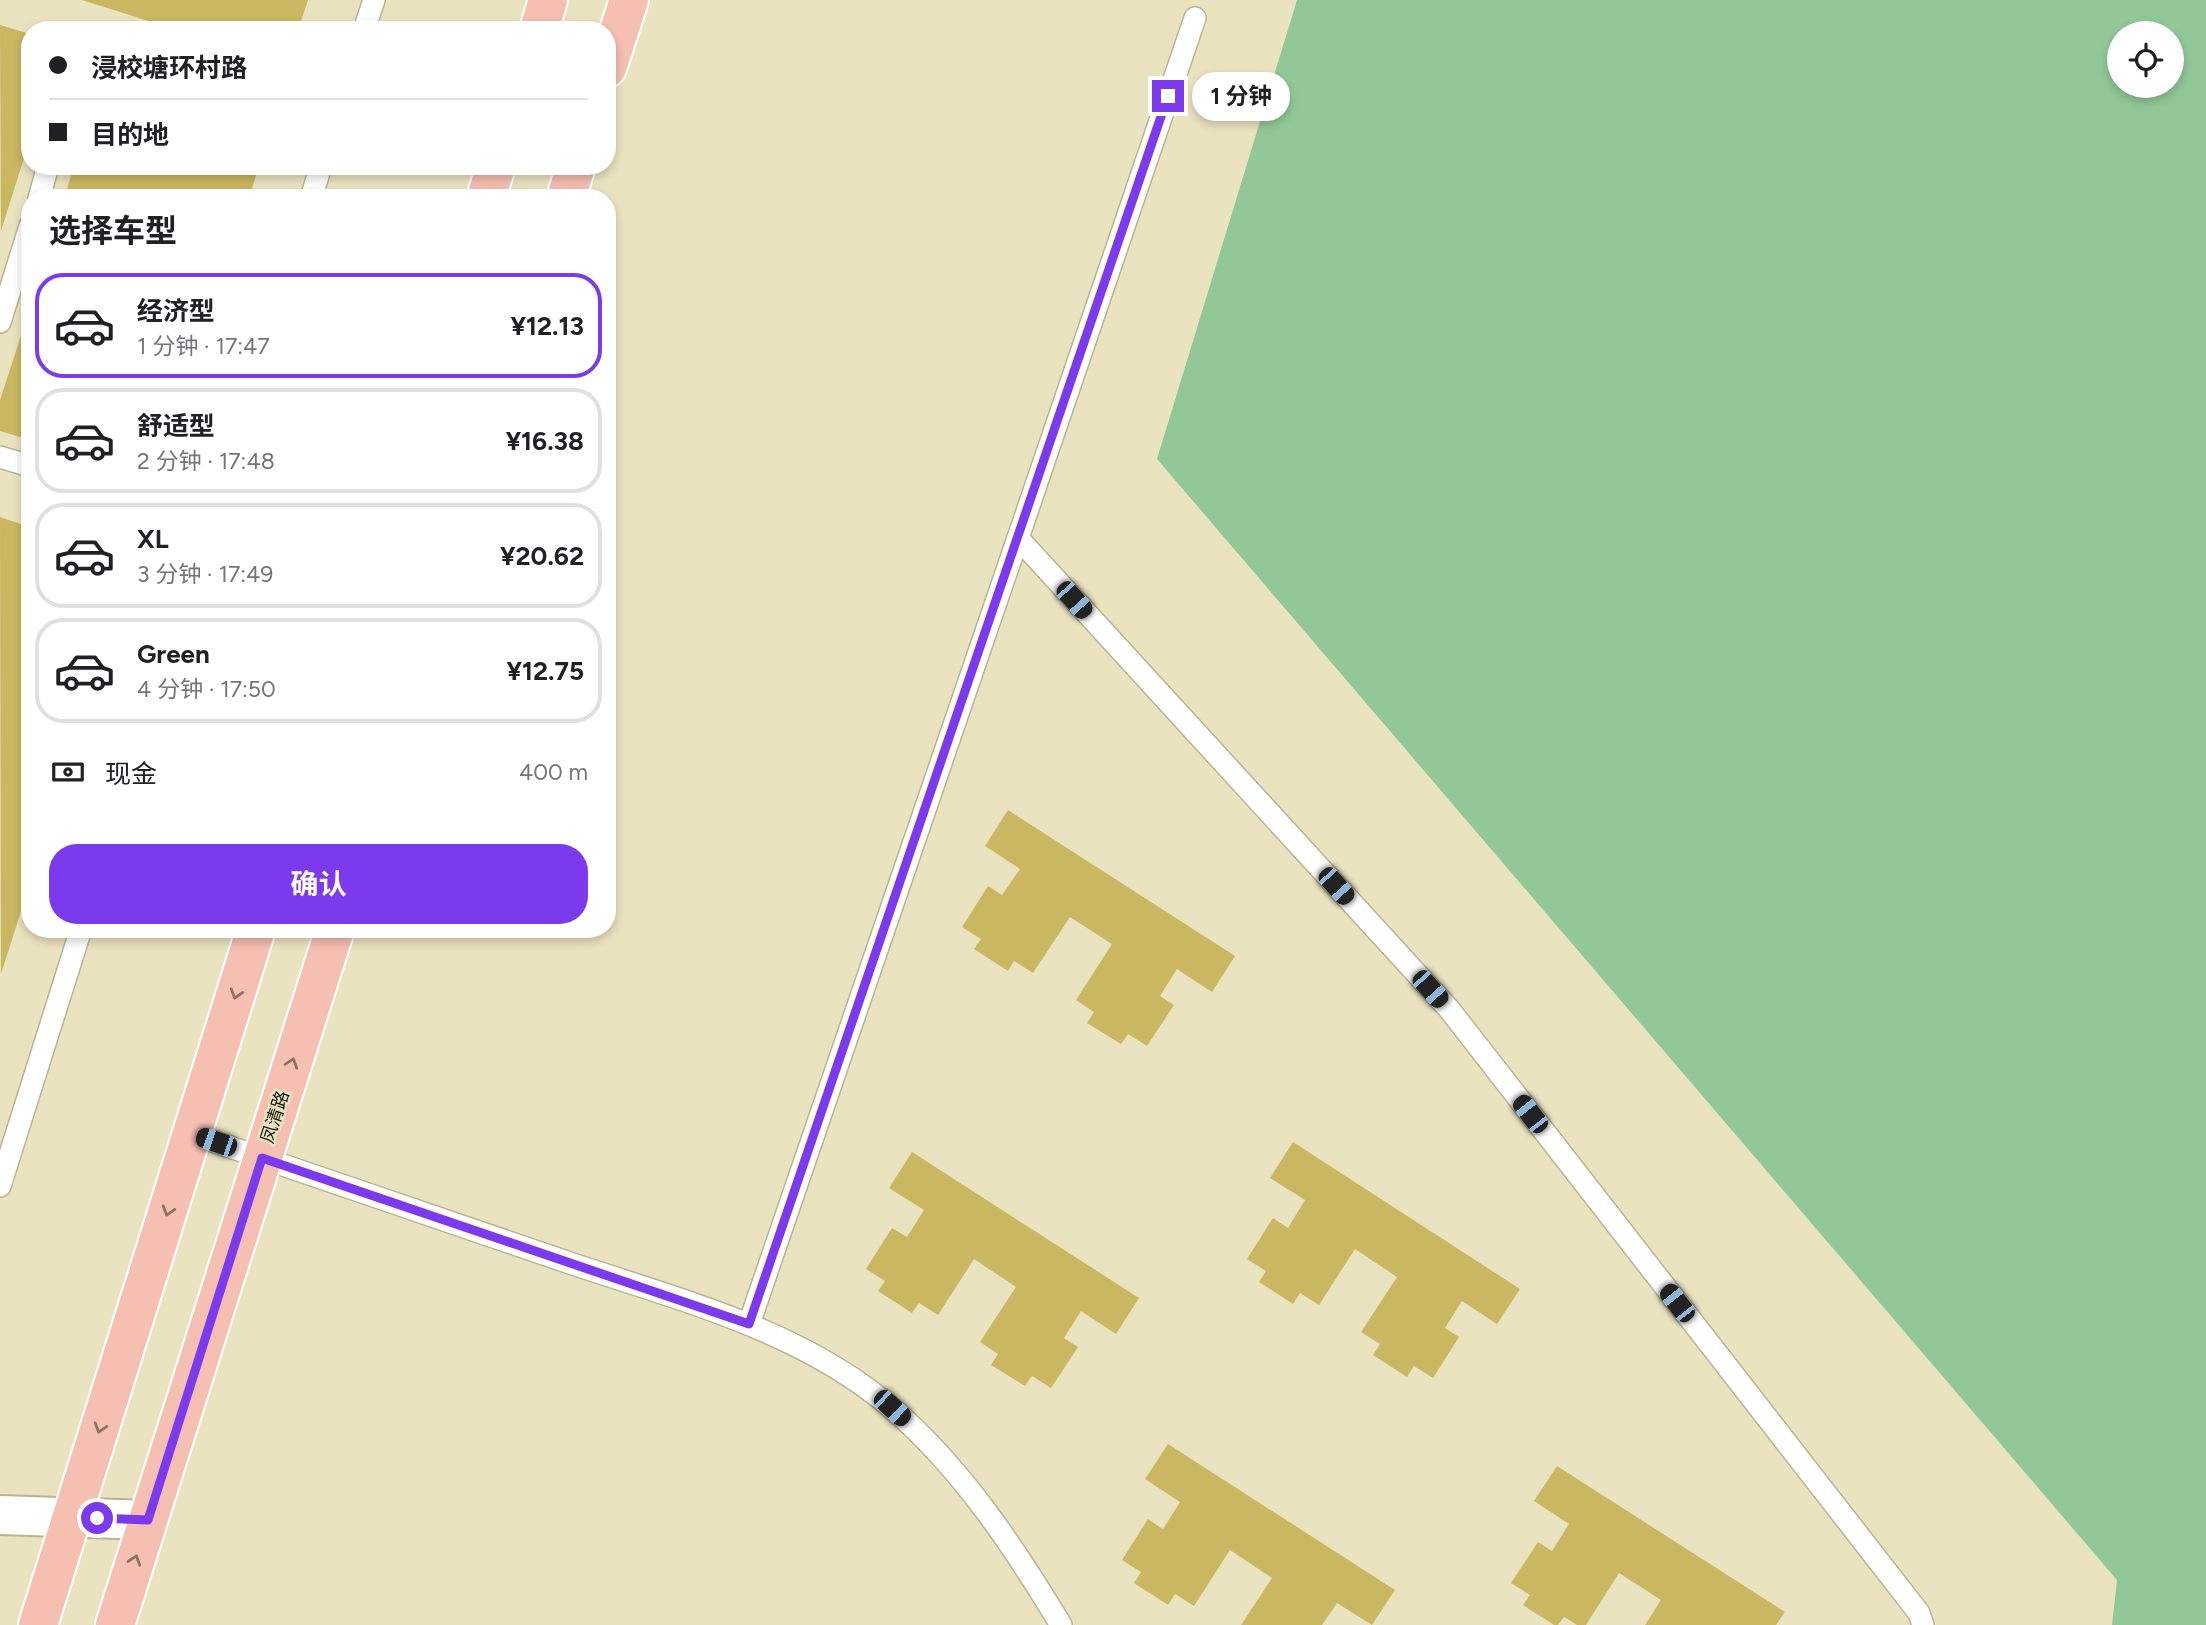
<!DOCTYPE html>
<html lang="zh">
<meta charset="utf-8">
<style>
body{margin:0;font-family:Figtree,"Noto Sans SC",sans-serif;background:#f6f6f6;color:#202124;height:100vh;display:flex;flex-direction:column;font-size:26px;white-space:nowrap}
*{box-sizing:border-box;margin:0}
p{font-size:23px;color:#757577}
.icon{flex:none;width:38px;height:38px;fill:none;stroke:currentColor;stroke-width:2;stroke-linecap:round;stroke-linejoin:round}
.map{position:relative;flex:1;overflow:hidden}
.sheet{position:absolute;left:21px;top:189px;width:595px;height:749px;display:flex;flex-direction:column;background:#fff;border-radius:28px;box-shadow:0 4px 10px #0003}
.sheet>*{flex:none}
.banner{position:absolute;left:21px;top:21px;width:595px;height:154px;border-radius:28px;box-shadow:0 4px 10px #0003;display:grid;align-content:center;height:154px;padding:0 28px;background:#fff}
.fabs{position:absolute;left:2107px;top:21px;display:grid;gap:14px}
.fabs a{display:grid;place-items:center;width:77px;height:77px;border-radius:50%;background:#fff;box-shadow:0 4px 10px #0003;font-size:35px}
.end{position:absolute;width:32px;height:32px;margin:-16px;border:9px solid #7c3aed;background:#fff;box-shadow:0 0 0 4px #fff}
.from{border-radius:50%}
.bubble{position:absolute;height:49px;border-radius:24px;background:#fff;box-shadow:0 4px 10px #0003;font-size:23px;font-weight:700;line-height:49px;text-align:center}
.car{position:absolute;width:21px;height:42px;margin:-21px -10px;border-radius:9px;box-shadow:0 0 5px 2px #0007;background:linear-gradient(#222 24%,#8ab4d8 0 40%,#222 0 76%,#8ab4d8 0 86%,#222 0)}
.banner b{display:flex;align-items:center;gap:24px;height:66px;font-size:26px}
.banner b+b{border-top:2px solid #e0e0e0}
.banner i{width:18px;height:18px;background:#202124}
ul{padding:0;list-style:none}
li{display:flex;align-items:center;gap:21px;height:105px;margin:0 14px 10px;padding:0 14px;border:4px solid #e0e0e0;border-radius:28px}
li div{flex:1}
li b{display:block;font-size:26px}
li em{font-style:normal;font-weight:700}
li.current{border-color:#7c3aed}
li>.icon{width:63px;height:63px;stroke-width:1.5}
h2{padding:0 28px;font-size:32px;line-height:84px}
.pay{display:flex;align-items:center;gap:18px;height:77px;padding:0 28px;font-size:26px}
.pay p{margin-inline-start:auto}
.button{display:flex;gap:14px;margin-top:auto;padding:14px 28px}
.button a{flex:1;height:80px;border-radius:28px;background:#7c3aed;color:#fff;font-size:28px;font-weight:700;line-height:80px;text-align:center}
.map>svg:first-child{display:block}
.green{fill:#92c898;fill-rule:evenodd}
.building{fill:#cab762}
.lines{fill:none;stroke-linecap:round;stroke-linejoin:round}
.lane-casing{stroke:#bab392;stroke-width:24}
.secondary-casing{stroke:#bab392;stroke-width:42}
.highway-casing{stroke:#fff;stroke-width:42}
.lane{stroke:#fff;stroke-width:21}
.secondary{stroke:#fff;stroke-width:38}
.highway{stroke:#f5bfb1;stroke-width:38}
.oneway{stroke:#907264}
.route{stroke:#7c3aed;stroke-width:9}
.labels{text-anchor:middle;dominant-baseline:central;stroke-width:5;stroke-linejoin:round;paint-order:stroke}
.street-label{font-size:18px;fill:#151307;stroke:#eae3c0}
</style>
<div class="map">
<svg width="2206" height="1625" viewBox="0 0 2206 1625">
<rect width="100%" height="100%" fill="#eae3c0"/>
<path class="green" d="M1297 0H2206V1625H2112L2117 1580 1157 459ZM2119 33H2172V86H2119Z"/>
<g class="building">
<polygon points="82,0 308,0 298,30 177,30"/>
<polygon points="0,25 30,34 30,139 1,231"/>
<polygon points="74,166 259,166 249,198 64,198"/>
<polygon points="30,308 30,440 0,431 0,400"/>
<polygon points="0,517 30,527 30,883 1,974"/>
<polygon points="1008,810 1235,956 1212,992 1177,969 1160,996 1174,1005 1147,1046 1128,1034 1121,1044 1087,1023 1094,1012 1076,1000 1112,944 1070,917 1033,973 1014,961 1008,971 974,949 981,939 962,927 988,886 1002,895 1020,869 985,846"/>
<polygon points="1293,1142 1520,1289 1497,1324 1462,1301 1445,1328 1459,1337 1433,1378 1414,1366 1407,1377 1373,1355 1380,1344 1361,1332 1397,1277 1355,1249 1319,1305 1300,1293 1293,1304 1259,1282 1266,1271 1247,1259 1273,1218 1288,1228 1305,1200 1270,1178"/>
<polygon points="912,1152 1139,1298 1116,1334 1081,1311 1064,1338 1078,1347 1051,1388 1032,1376 1025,1386 991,1365 998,1354 980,1342 1016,1287 974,1259 938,1315 919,1303 912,1313 878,1291 885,1281 866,1269 892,1228 907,1237 924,1210 889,1188"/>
<polygon points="1168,1444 1395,1590 1372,1625 1337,1603 1322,1625 1241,1625 1272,1578 1230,1550 1194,1606 1175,1594 1168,1605 1134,1583 1141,1572 1122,1560 1148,1519 1163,1529 1180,1502 1145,1479"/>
<polygon points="1557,1466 1785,1612 1776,1625 1645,1625 1661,1600 1619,1573 1586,1625 1577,1625 1564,1617 1558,1625 1554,1625 1523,1605 1530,1595 1511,1583 1538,1542 1552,1551 1569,1524 1534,1501"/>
</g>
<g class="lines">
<g class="lane-casing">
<g id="lane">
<polyline points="364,30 374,0"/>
<polyline points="39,198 48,166"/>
<polyline points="311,198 321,166"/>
<polyline points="0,322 30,226"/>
<polyline points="0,457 30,466"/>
<polyline points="1018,538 1195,18"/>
<path d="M192 1134C317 1177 442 1219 567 1262 679 1300 802 1330 893 1409 962 1469 1014 1547 1061 1625"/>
<polyline points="0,1186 81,929"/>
<polyline points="749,1324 1018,538 1449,1009 1919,1613 1923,1625"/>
</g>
</g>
<g class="secondary-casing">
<polyline id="secondary" points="0,1515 148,1520"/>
</g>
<g class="highway-casing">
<g id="highway">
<polyline points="539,30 548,0"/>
<polyline points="607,68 629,0"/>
<polyline points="486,198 496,166"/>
<polyline points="566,198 576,166"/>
<polyline points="38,1625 256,929"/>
<polyline points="115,1625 335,929"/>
</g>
</g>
<use href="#lane" class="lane"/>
<use href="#secondary" class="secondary"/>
<use href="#highway" class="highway"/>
</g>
<defs><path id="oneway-chevron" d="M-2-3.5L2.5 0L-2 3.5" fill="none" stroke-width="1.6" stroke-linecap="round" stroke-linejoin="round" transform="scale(1.75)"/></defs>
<g class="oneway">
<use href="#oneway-chevron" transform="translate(236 994) rotate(107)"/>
<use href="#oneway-chevron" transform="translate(292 1063) rotate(-72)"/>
<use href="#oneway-chevron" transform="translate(168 1211) rotate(107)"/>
<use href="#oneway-chevron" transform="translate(100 1428) rotate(107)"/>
<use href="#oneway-chevron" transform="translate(135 1560) rotate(-72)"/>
</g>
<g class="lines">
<polyline class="route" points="97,1518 148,1520 262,1158 749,1324 1168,96"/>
</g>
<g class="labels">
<g class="street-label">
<text transform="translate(275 1117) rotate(-72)">凤清路</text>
</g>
</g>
</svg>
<div class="fabs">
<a><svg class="icon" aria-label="locate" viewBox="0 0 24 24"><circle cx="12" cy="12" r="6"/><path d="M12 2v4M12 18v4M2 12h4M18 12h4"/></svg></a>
</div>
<i class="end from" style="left:97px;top:1518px"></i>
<i class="end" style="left:1168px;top:96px"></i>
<div class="bubble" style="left:1192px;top:72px;width:98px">1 分钟</div>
<i class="car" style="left:1074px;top:600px;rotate:138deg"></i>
<i class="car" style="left:1336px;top:886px;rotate:138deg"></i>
<i class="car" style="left:1430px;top:989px;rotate:138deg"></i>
<i class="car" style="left:1530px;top:1114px;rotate:322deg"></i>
<i class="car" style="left:216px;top:1142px;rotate:289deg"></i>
<i class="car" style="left:1677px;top:1303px;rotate:322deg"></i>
<i class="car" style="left:892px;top:1408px;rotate:133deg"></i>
<div class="banner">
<b><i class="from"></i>浸校塘环村路</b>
<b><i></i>目的地</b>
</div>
<section class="sheet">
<h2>选择车型</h2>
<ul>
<li class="current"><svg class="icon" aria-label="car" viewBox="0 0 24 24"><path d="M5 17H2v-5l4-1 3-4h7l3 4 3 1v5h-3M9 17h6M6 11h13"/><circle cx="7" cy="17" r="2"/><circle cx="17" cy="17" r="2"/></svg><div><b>经济型</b><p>1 分钟 · 17:47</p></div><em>¥12.13</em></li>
<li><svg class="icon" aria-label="car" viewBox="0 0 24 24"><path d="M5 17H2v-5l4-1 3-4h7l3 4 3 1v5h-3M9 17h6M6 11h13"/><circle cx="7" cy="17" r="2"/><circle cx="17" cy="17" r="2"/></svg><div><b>舒适型</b><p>2 分钟 · 17:48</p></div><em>¥16.38</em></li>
<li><svg class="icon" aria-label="car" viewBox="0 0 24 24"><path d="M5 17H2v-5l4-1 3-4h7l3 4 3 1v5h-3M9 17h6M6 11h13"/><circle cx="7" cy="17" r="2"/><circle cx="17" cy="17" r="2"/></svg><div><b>XL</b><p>3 分钟 · 17:49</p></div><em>¥20.62</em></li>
<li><svg class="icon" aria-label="car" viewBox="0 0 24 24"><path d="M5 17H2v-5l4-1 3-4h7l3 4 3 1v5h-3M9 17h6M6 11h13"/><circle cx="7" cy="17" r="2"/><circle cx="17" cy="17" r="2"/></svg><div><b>Green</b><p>4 分钟 · 17:50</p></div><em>¥12.75</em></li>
</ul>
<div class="pay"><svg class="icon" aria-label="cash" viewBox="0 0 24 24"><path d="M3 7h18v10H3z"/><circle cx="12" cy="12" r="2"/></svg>现金<p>400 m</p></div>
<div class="button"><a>确认</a></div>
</section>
</div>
